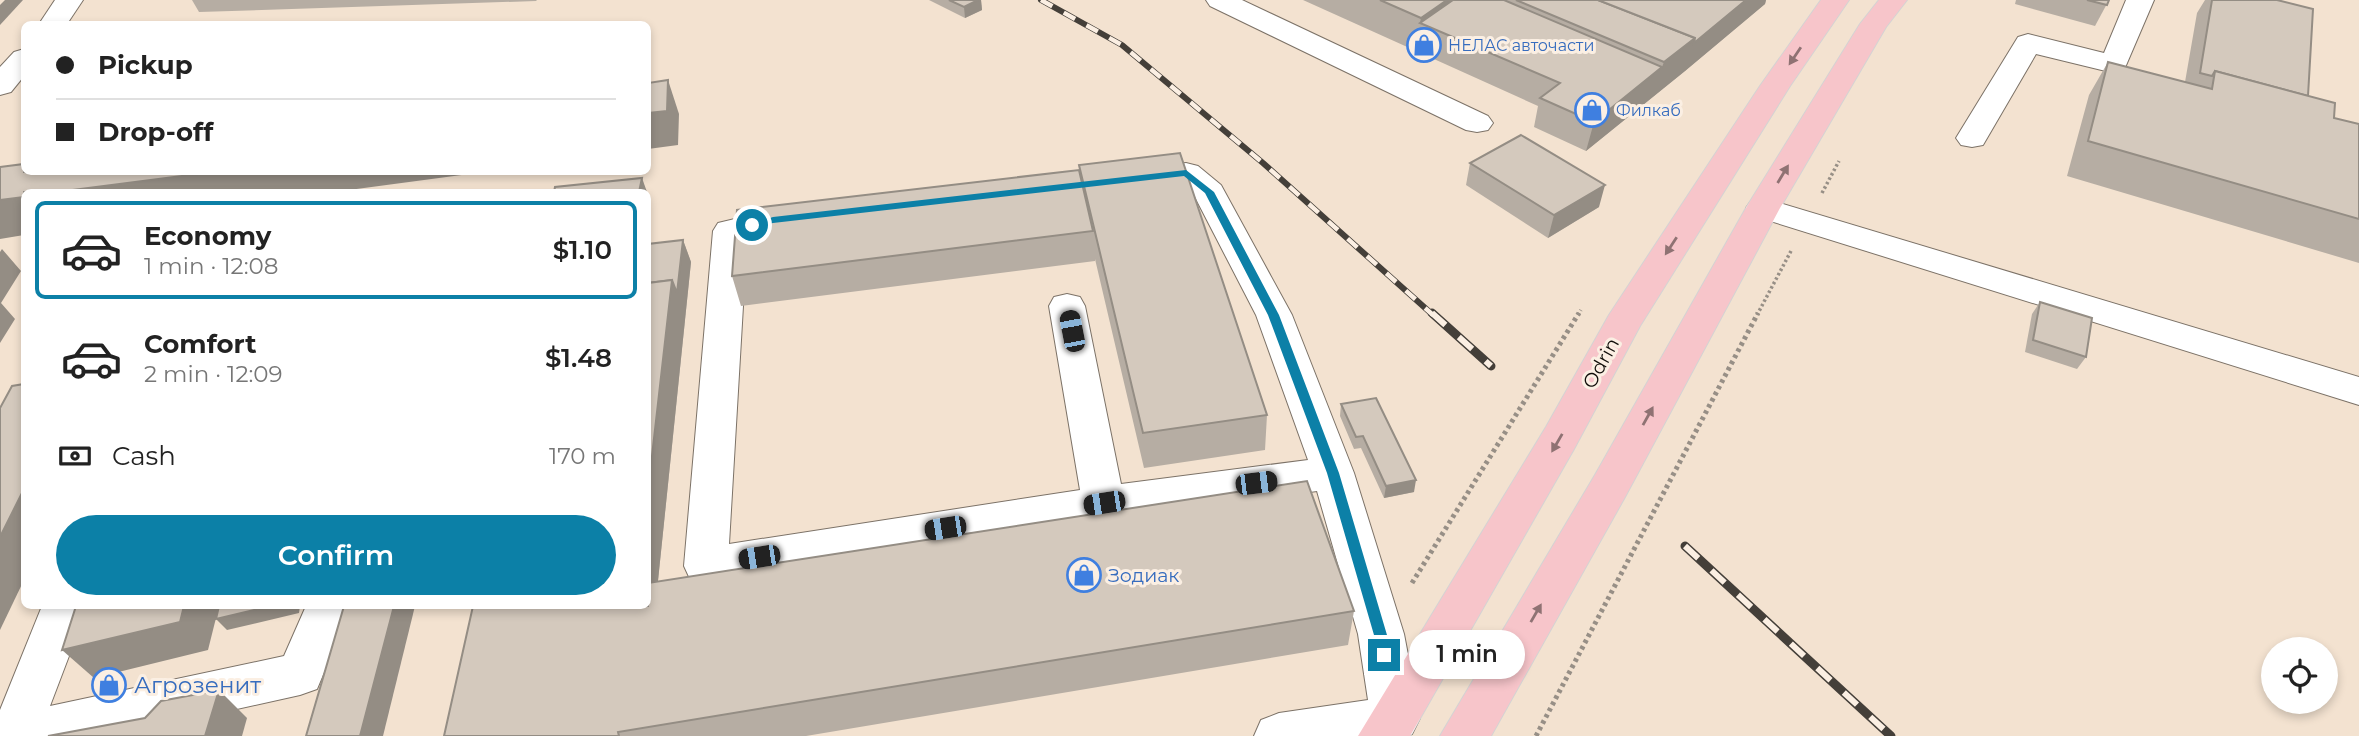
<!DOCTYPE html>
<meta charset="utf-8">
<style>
body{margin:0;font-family:Montserrat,sans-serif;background:#f2f2f2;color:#222;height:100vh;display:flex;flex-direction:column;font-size:26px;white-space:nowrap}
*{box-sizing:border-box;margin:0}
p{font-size:23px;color:#767676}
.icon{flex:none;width:38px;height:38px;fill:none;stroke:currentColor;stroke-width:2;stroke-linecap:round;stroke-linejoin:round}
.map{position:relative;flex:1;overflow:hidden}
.details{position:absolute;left:21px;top:189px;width:630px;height:420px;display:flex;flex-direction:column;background:#fff;border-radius:10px;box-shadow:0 4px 10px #0003}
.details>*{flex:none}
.hud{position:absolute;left:21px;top:21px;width:630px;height:154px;border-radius:10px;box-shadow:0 4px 10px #0003;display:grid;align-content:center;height:154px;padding:0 35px;background:#fff}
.buttons{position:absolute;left:2261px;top:637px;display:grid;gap:14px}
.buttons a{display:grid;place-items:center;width:77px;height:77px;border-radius:50%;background:#fff;box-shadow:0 4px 10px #0003;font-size:35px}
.end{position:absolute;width:32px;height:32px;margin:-16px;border:9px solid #0c80a7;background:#fff;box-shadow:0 0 0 4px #fff}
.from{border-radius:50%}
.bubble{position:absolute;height:49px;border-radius:24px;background:#fff;box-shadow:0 4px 10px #0003;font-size:23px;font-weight:600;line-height:49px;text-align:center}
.car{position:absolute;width:21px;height:42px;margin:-21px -10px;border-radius:9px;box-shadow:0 0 5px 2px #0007;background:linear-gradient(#222 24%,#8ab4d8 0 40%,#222 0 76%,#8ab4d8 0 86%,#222 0)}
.hud b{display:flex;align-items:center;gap:24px;height:66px;font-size:26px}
.hud b+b{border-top:2px solid #e0e0e0}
.hud i{width:18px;height:18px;background:#222}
ul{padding:12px 0 0;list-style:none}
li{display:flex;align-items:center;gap:21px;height:98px;margin:0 14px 10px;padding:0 21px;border:4px solid transparent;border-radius:10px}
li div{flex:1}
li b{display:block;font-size:26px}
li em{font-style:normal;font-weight:600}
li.active{border-color:#0c80a7}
li>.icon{width:63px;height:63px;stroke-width:1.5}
.pay{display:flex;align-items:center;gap:18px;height:77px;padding:0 35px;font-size:26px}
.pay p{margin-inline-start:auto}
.primary-button{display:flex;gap:14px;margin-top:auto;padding:14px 35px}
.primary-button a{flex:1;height:80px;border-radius:42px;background:#0c80a7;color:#fff;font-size:28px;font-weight:600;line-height:80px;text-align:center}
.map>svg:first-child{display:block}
.built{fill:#f3e2d0;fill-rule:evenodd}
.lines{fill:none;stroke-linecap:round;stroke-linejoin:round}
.minor-casing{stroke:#7c7267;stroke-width:2}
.major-casing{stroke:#d4d3d3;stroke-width:2}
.path-far1{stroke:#978f86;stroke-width:3.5;stroke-dasharray:2.5 2.5;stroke-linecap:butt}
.path{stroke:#978f86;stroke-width:5;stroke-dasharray:3.5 3.5;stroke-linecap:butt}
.minor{fill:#fff;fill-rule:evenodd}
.major{fill:#f7c5ca;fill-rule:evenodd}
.rail-far1-casing{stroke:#443f39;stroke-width:6}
.rail-casing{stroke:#443f39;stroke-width:9}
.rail-far1{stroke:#fbefe3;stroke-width:4.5;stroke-dasharray:13;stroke-linecap:butt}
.rail{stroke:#fbefe3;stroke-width:6;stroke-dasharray:18;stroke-linecap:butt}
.wall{fill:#b6ada3}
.shaded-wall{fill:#948d84}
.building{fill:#d4c9bd;stroke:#948d84;stroke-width:2}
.oneway{fill:#8f7273}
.route{fill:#0c80a7}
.labels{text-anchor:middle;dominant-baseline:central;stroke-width:6;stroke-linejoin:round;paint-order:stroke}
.far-shop-label{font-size:16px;fill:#366cbe;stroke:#fbefe3;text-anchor:start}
.street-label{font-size:19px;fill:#100d09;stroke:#fbefe3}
.shop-label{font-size:19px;fill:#366cbe;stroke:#fbefe3;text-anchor:start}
.near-shop-label{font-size:23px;fill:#366cbe;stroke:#fbefe3;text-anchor:start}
</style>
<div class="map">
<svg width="2359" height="736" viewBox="0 0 2359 736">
<rect width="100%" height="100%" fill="#fbefe3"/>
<path class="built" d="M0 0H2359V736H0ZM24 24H648V172H24ZM24 192H648V606H24ZM2273 649H2326V702H2273Z"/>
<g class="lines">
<g class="minor-casing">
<g id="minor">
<polygon points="55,0 83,0 67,24 39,24"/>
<polygon points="1206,0 1242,0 1488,116 1493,123 1488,130 1477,132 1466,130 1210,6"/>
<polygon points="2126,0 2154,0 2124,70 2114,73 2036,54 1983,145 1972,147 1961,145 1956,138 2018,37 2028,34 2104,53"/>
<polygon points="24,49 24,76 11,92 0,95 0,67 14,52"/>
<polygon points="1186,163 1198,166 1221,185 1292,315 1354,473 1404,634 1420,718 1412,734 1406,736 1254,736 1261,720 1279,713 1368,700 1358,634 1317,491 1104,520 706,584 690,579 684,566 713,231 718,223 785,207 797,210 802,218 797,226 747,238 729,544 1080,490 1049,306 1054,297 1067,294 1080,297 1085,306 1121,484 1308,460 1256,315 1195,197 1179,184 1137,188 1125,185 1121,178 1125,171"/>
<polygon points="1763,198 2359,377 2359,405 1751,215 1746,208 1751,201"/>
<polygon points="42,606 88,606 50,706 284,656 306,606 352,606 317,689 300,695 115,736 0,736 0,710"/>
</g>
</g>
<g class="major-casing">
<g id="major">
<polygon points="1821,0 1849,0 1790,86 1640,326 1574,449 1410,736 1358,736 1546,427 1609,315 1760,86"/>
<polygon points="1879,0 1907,0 1886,27 1780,208 1625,497 1491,736 1440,736 1595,475 1746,208 1860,24"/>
</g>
</g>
<g class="path-far1">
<polyline points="1822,193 1839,161"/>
<polyline points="1578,315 1581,310"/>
<polyline points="1757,315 1791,251"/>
</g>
<g class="path">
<polyline points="1412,583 1579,313"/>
<polyline points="1536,736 1758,313"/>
</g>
<use href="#minor" class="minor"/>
<use href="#major" class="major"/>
<g class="rail-far1-casing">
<polyline id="rail-far1" points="1041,0 1122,45 1263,163 1433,315"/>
</g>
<g class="rail-casing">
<g id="rail">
<polyline points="1432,313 1491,366"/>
<polyline points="1685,546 1891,736"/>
</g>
</g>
<use href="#rail-far1" class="rail-far1"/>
<use href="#rail" class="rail"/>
</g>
<g class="wall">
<polygon points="192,0 537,0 536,1 199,12"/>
<polygon points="929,0 981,0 982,10 965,18"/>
<polygon points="1303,0 1766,0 1765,4 1685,71 1586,151 1534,127 1538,106"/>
<polygon points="2016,0 2109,0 2095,26 2015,4"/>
<polygon points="2205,0 2277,0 2308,96 2334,118 2359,124 2359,263 2067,176 2089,95 2108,62 2185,82 2197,13"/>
<polygon points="1470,163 1599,207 1548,238 1466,185"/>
<polygon points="1079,165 1267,415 1265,450 1144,468 1095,259 1095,261 741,306 732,276 1079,170"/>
<polygon points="683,240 691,262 658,581 1354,611 1348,645 806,736 444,736"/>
<polygon points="2040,302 2086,357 2077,369 2025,352 2032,314"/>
<polygon points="1341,404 1414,492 1384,498 1361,448 1354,449 1340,416"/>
</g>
<g class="shaded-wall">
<polygon points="5,0 23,0 0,25 0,5"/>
<polygon points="978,0 981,0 982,10 965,18 964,7"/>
<polygon points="1447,0 1470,0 1420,23 1421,18"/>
<polygon points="1746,0 1766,0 1765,4 1685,71 1586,151 1594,122 1662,67 1664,62"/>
<polygon points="668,80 679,114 678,145 648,149 648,113"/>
<polygon points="213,172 484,172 334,192 57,192"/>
<polygon points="642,178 647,192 639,192"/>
<polygon points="1605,185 1599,207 1548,238 1554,215"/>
<polygon points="648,194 650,200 648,212"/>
<polygon points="24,197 24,235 0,239 0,200"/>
<polygon points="683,240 691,262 654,619 647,606 648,491 672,280"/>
<polygon points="2,249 21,271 1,303 15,319 0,343 0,252"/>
<polygon points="1416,480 1414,492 1384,498 1386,486"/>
<polygon points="24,489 24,580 0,630 0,537"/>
<polygon points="184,606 219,606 208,650 94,678 62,650"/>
<polygon points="271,606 300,606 299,613 227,630 216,619"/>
<polygon points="394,606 415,606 383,736 360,736"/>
<polygon points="219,690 247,718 242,736 205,736"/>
</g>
<g class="building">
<polygon points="949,0 978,0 964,7"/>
<polygon points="1380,0 1447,0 1421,18"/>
<polygon points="1453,0 1504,0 1662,67 1594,122 1540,98 1560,83 1420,23"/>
<polygon points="1516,0 1598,0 1695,38 1664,62"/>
<polygon points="1598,0 1746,0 1694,43 1695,38"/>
<polygon points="2087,0 2109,0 2107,5"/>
<polygon points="2212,0 2277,0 2313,9 2308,96 2215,71 2212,76 2200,73"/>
<polygon points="2108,62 2212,89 2215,71 2335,103 2334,118 2359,124 2359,219 2088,141"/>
<polygon points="668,80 667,111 648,113 648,83"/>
<polygon points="1521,135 1605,185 1554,215 1470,163"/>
<polygon points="1180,153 1267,415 1143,433 1079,165"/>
<polygon points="24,164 24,172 213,172 57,192 24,192 24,197 0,200 0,167"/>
<polygon points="1079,170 1093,231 732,276 737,210"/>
<polygon points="642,178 639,192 554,192 555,187"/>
<polygon points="683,240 677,293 672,280 648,283 648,244"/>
<polygon points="672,280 648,491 648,283"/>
<polygon points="2040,302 2092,318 2086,357 2033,340"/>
<polygon points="24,384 24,489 0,537 0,408 12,386"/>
<polygon points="1376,398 1416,480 1386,486 1363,436 1356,437 1341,404"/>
<polygon points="1307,481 1354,611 618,732 619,736 444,736 473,606 648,606 648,583"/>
<polygon points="76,606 184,606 180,622 62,650"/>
<polygon points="219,606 271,606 216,619"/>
<polygon points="344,606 394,606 360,736 306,736"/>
<polygon points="219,690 205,736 48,736 145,718 161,701"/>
</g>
<defs><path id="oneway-solid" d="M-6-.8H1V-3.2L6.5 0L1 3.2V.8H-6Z" transform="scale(1.75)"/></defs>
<g class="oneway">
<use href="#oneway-solid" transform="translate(1795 56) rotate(124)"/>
<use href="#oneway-solid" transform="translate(1783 174) rotate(-59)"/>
<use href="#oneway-solid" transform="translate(1671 246) rotate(123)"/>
<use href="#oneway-solid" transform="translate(1648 416) rotate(-61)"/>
<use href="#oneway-solid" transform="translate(1557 443) rotate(120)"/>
<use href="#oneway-solid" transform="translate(1536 613) rotate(-60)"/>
</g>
<polygon class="route" points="1186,170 1214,192 1279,315 1339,473 1387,635 1391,655 1389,659 1384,661 1377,655 1374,635 1327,473 1268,315 1205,193 1184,176 773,223 752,228 747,225 773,217"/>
<defs>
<g id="shop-ring" transform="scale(1.75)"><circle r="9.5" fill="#fbefe3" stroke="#3f7fe0" stroke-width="1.5"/><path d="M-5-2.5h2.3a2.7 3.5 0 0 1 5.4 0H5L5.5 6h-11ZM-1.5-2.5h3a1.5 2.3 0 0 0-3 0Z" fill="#3f7fe0"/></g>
</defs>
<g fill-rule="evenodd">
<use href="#shop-ring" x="1424" y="45"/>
<use href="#shop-ring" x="1592" y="110"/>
<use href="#shop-ring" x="1084" y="575"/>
<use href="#shop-ring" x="109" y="685"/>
</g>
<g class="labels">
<g class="far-shop-label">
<text x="1448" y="45">НЕЛАС авточасти</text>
<text x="1616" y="110">Филкаб</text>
</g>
<g class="street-label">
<text transform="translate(1601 363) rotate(-61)">Odrin</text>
</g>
<g class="shop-label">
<text x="1108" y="575">Зодиак</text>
</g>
<g class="near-shop-label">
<text x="134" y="685">Агрозенит</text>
</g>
</g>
</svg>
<div class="buttons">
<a><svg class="icon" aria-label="locate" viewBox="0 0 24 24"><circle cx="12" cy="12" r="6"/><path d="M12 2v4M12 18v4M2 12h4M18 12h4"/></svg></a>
</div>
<i class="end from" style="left:752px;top:225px"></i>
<i class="end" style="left:1384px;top:655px"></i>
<div class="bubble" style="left:1409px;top:630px;width:116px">1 min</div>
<i class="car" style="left:1072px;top:331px;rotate:349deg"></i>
<i class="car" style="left:1256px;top:483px;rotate:83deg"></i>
<i class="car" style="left:1104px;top:503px;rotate:261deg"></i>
<i class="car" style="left:945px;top:528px;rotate:261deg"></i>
<i class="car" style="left:759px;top:557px;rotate:261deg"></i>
<div class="hud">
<b><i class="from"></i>Pickup</b>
<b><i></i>Drop-off</b>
</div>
<section class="details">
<ul>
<li class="active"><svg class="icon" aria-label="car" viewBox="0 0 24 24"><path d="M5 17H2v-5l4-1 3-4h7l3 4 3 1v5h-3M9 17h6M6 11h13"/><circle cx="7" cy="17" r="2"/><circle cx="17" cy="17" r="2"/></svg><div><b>Economy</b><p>1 min · 12:08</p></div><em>$1.10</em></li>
<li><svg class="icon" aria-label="car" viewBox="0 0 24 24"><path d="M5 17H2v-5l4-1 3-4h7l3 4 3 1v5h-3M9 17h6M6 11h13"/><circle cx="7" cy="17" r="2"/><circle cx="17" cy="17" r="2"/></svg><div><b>Comfort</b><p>2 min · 12:09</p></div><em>$1.48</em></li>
</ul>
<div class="pay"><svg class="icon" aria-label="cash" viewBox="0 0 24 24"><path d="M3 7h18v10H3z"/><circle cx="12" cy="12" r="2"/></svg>Cash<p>170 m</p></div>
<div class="primary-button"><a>Confirm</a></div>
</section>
</div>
